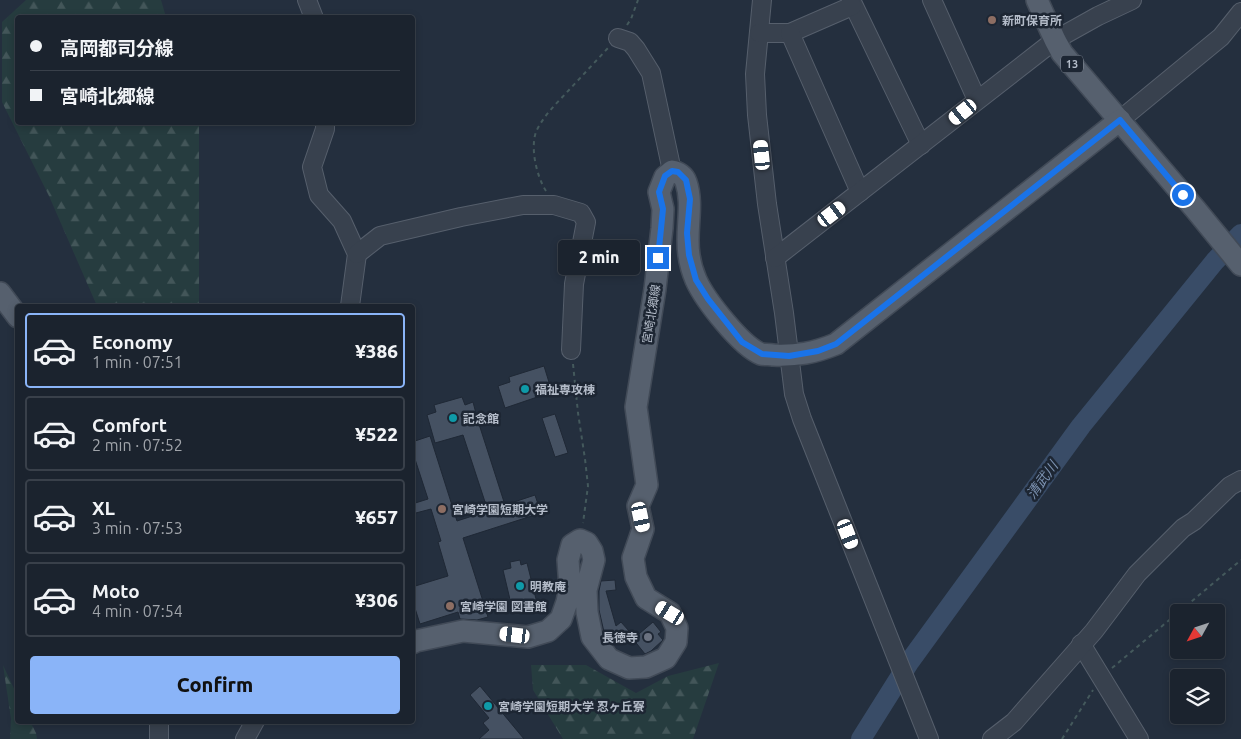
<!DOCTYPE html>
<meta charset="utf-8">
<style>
body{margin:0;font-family:Ubuntu,"Noto Sans JP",sans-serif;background:#282f3a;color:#f1f3f6;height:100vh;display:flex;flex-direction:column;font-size:19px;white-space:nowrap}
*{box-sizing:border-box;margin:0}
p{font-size:16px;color:#a0a4aa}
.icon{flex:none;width:28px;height:28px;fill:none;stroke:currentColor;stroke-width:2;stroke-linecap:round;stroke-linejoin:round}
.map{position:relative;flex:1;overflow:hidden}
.details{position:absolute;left:15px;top:304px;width:400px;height:420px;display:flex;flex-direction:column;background:#1b232e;border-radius:5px;box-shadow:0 2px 8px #0003,0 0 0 1px #39404a}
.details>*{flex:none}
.hud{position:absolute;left:15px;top:15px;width:400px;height:110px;border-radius:5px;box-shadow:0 2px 8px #0003,0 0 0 1px #39404a;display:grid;align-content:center;height:110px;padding:0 15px;background:#1b232e}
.needle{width:32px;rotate:230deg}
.tools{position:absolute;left:1170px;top:604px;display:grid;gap:10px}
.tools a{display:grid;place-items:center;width:55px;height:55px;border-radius:5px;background:#1b232e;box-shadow:0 2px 8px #0003,0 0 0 1px #39404a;font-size:25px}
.end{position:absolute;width:22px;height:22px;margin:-11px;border:6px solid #1a73e8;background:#fff;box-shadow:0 0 0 2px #fff}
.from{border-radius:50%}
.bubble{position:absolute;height:35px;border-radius:5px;background:#1b232e;box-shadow:0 2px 8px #0003,0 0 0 1px #39404a;font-size:16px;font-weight:800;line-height:35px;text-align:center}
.car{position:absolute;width:15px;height:30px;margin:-15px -8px;border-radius:6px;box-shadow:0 0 4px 1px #0007;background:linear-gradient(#fff 24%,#345 0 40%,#fff 0 76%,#345 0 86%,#fff 0)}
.hud b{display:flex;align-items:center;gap:18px;height:48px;font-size:19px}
.hud b+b{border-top:1px solid #39404a}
.hud i{width:12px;height:12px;background:#f1f3f6}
ul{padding:9px 0 0;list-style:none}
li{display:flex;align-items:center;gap:15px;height:75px;margin:0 10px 8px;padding:0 5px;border:2px solid #39404a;border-radius:5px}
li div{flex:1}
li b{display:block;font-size:19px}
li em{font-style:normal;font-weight:800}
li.active{border-color:#8ab4f8}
li>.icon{width:45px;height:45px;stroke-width:1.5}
.button{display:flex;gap:10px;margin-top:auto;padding:10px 15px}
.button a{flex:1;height:58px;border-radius:5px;background:#8ab4f8;color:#111;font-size:20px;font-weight:800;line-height:58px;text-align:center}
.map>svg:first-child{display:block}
.forest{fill:url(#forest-firs)}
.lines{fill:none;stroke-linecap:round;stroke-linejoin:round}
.river{stroke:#394c67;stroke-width:20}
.building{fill:#455162;stroke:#1f2835}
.minor-casing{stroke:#565f6c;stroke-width:20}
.major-casing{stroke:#414a57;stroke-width:24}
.path{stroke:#44595c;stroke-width:2;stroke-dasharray:4 4;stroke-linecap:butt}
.minor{stroke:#38414e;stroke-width:18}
.major{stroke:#56606e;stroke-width:21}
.route{stroke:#1a73e8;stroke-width:6}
.education-dot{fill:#8d6e63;stroke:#1d2633;stroke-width:2}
.culture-dot{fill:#0f9aa8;stroke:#1d2633;stroke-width:2}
.worship-dot{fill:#6b7280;stroke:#1d2633;stroke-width:2}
.labels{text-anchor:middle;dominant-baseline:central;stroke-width:5;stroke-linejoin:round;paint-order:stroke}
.shield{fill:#1d2633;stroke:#878f9c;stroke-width:1}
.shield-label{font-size:11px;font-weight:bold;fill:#b4bcc9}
.poi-label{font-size:12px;font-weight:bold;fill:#b4bcc9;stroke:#1d2633;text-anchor:start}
.street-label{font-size:12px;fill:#b4bcc9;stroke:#1d2633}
.water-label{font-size:14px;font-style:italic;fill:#7c92b1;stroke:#1d2633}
</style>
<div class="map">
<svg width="1241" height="739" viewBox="0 0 1241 739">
<defs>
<pattern id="forest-firs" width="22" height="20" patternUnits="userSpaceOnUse" patternTransform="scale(1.25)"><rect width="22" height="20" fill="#263c3f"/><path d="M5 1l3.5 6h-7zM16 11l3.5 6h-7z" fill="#435659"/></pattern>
</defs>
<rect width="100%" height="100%" fill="#242f3e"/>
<g class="forest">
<polygon points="26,0 161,0 166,17 18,18 18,122 198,123 199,126 199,306 97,306 49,196 2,102 2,22"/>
<polygon points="719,663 693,739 563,739 533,690 531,665 586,665 636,693 668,676"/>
<polygon points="3,665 17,695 18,721 30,721 36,733 37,739 10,739 11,719"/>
</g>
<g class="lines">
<polyline class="river" points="861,739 910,661 1081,426 1215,261 1241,234"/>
</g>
<g class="building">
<polygon points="544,366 552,392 505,408 498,386 510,382 509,377"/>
<polygon points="462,397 465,405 473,402 478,421 505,505 535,495 541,513 463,538 488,617 477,620 460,619 458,612 420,624 412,599 412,587 448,576 438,542 441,541 431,509 412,514 412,504 428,499 412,450 412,442 430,436 457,521 488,511 463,435 435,443 427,415 436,412 434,405"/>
<polygon points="555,414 568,453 555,457 542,418"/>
<polygon points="520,560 521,565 527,563 537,603 512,608 503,570 511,568 510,562"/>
<polygon points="615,580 616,590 606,591 616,626 621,622 629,631 613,644 604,632 599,610 599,591 601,581"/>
<polygon points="653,622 661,632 658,634 663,640 651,651 645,654 633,639"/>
<polygon points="480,686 524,739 479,739 489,730 483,723 489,718 470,695"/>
</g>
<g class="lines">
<g class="minor-casing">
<g id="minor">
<polyline points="307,0 314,18"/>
<polyline points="762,0 755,74 757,115 767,204 784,313 794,394 802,419 929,739"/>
<polyline points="851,0 921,145"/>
<polyline points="932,0 977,100"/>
<polyline points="759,33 790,33 852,6"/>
<polyline points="790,33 860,192"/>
<polyline points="618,38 630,42 636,49 651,73 672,171"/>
<polyline points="1120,120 1221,37 1241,12"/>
<polyline points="325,122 325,129 312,167 319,195 342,221 357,254 350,306"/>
<polyline points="357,254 380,236 461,217 523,205 554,205 581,213 586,222 574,284 571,350"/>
<polyline points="775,258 1055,40 1098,16 1132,0"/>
<polyline points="1081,644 1139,739"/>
<polyline points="159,739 159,721"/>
<polyline points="245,739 255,721"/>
<polyline points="992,739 1014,722 1094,631 1137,574 1183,528 1194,521 1230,486 1241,480"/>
</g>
</g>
<g class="major-casing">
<g id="major">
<polyline points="1037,0 1055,40 1062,53 1196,210 1241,265"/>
<polyline points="0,293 18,317"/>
<path d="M412 643 416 641 463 631 528 637 548 631 561 619 567 602 570 587 568 560 572 545 580 540 587 543 592 551 594 560 586 590 587 612 592 637 609 659 629 668 646 667 666 658 676 642 677 628 670 613 646 598 636 577 633 558 643 529 638 506 647 485 636 407 655 289 662 228 663 209 659 192 665 177 672 171C678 172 684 176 686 182 694 205 685 231 689 255 690 263 693 273 696 280 705 300 741 346 761 354 765 355 769 354 773 355 797 356 814 353 836 344L1120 120"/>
</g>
</g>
<g class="path">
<polyline points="627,25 631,19 638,0"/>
<path d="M546 191C537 177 530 149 536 132 543 116 557 103 569 90 582 76 595 62 608 48"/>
<polyline points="573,364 578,413 585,459 588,486 583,523"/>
<polyline points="1112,668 1241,560"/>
<polyline points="1062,739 1093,690"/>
</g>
<use href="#minor" class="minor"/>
<use href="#major" class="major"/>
</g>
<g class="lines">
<polyline class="route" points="658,258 663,209 659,192 665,176 672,171 678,172 686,180 690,199 687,233 689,255 696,280 708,299 742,342 762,354 789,356 818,351 836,344 1120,120 1183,195"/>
</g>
<g class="education-dot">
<circle cx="992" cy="20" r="5"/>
<circle cx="442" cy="509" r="5"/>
<circle cx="450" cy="606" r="5"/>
</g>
<g class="culture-dot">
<circle cx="525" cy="389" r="5"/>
<circle cx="453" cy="418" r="5"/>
<circle cx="520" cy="586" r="5"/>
<circle cx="488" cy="706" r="5"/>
</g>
<circle class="worship-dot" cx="648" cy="637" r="5"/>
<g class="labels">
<rect class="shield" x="1061" y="55.5" width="22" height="17" rx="4"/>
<g class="shield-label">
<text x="1072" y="64">13</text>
</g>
<g class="poi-label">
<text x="1002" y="20">新町保育所</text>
<text x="535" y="389">福祉専攻棟</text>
<text x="463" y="418">記念館</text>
<text x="452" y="509">宮崎学園短期大学</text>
<text x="530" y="586">明教庵</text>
<text x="460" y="606">宮崎学園 図書館</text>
<text x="638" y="637" text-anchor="end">長徳寺</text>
<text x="498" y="706">宮崎学園短期大学 忍ヶ丘寮</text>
</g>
<g class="street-label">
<text transform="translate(651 314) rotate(-81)">宮崎北郷線</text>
</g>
<g class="water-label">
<text transform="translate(1042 480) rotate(-54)">清武川</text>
</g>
</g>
</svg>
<div class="tools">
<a><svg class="needle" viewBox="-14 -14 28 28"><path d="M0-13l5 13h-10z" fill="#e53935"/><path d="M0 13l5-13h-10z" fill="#a0a4aa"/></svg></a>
<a><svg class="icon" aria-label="layers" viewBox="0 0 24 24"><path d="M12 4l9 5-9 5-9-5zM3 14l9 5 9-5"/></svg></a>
</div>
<i class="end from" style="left:1183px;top:195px"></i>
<i class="end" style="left:658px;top:258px"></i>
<div class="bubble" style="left:558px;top:240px;width:82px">2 min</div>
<i class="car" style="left:963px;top:112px;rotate:231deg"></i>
<i class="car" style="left:762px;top:155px;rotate:354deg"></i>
<i class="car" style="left:832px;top:214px;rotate:53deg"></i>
<i class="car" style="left:641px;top:517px;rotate:168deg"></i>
<i class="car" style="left:848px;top:534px;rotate:159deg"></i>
<i class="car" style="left:670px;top:613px;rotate:301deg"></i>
<i class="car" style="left:515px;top:635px;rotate:277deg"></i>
<div class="hud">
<b><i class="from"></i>高岡都司分線</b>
<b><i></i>宮崎北郷線</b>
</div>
<section class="details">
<ul>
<li class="active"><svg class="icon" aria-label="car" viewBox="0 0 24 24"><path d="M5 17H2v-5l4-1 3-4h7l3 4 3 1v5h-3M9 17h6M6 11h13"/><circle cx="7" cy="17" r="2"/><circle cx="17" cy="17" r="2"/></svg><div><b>Economy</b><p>1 min · 07:51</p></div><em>¥386</em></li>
<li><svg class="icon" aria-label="car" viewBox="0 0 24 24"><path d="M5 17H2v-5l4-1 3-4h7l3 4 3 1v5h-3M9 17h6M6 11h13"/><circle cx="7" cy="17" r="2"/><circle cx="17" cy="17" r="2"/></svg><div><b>Comfort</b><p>2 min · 07:52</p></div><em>¥522</em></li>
<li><svg class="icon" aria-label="car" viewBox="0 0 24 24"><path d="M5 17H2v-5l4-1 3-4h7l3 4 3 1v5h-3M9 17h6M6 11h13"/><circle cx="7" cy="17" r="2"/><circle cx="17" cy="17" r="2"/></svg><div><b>XL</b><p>3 min · 07:53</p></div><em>¥657</em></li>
<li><svg class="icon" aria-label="car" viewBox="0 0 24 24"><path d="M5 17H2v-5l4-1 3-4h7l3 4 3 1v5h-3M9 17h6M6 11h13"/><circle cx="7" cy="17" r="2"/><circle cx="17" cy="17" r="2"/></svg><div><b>Moto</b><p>4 min · 07:54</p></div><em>¥306</em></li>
</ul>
<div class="button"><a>Confirm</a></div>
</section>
</div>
